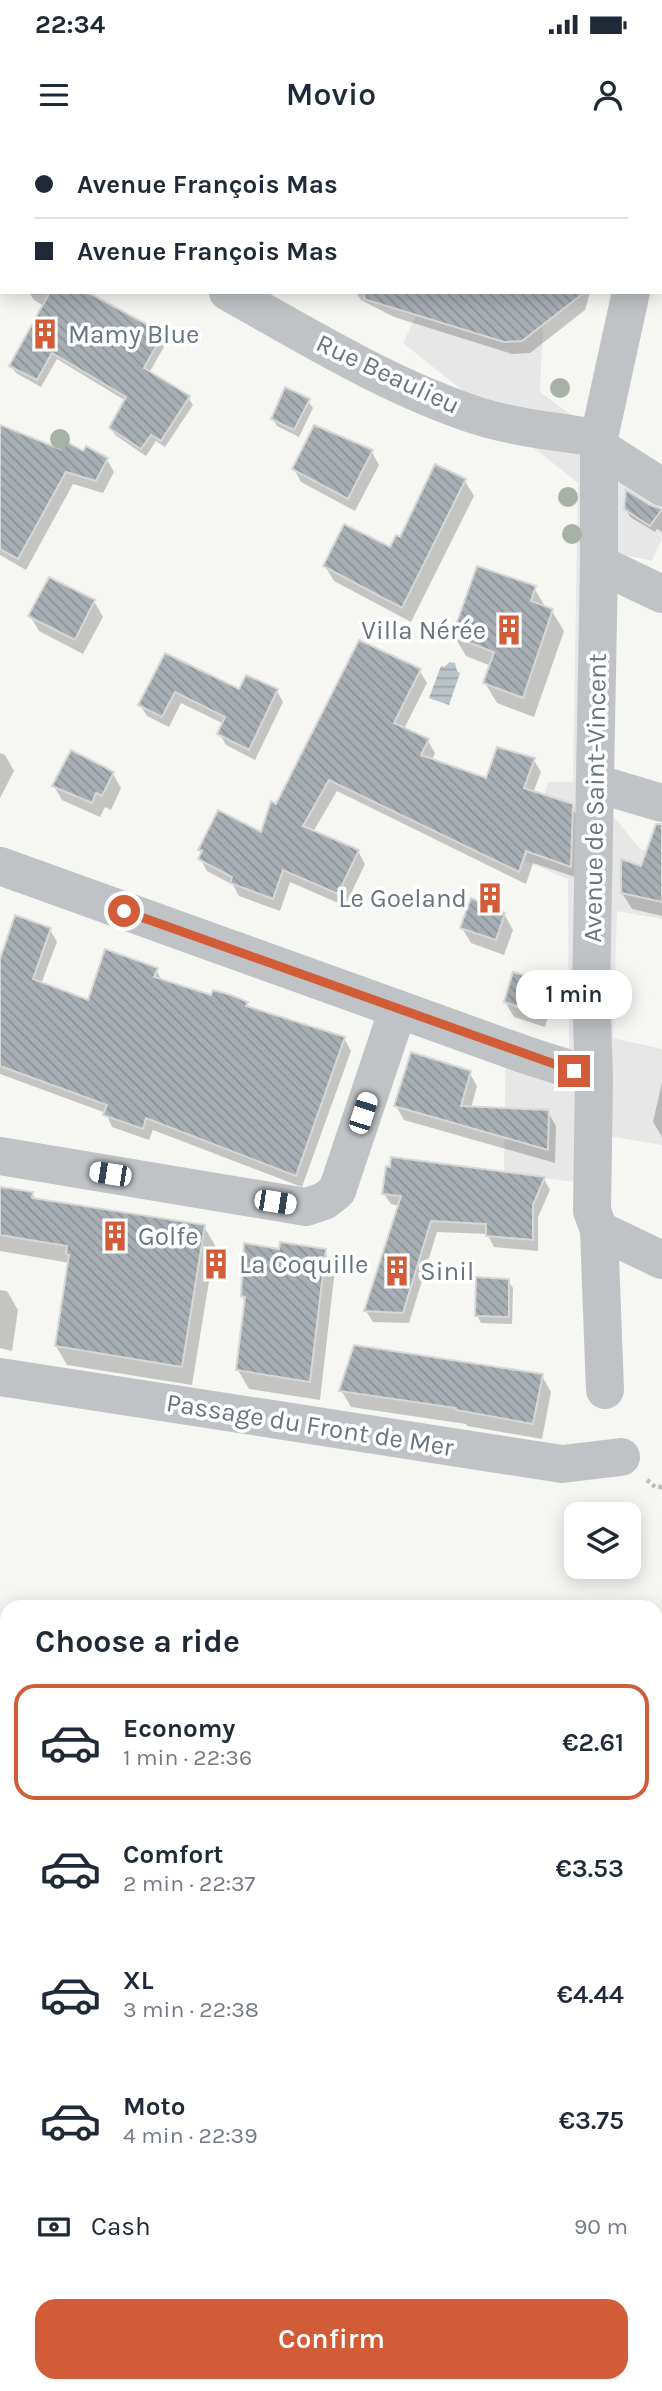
<!DOCTYPE html>
<meta charset="utf-8">
<style>
body{margin:0;font-family:Karla,sans-serif;background:#f6f6f7;color:#1f2937;height:100vh;display:flex;flex-direction:column;font-size:26px;white-space:nowrap}
*{box-sizing:border-box;margin:0}
p{font-size:23px;color:#747a83}
.icon{flex:none;width:38px;height:38px;fill:none;stroke:currentColor;stroke-width:2;stroke-linecap:round;stroke-linejoin:round}
.map{position:relative;flex:1;overflow:hidden}
.side{position:absolute;left:0px;top:1460px;width:663px;height:793px;display:flex;flex-direction:column;background:#fff;border-radius:21px 21px 0 0;box-shadow:0 4px 18px #0003}
.side>*{flex:none}
.banner{position:absolute;left:0px;top:0px;width:663px;height:154px;box-shadow:0 4px 18px #0003;display:grid;align-content:center;height:154px;padding:0 35px;background:#fff}
.tools{position:absolute;left:564px;top:1362px;display:grid;gap:14px}
.tools a{display:grid;place-items:center;width:77px;height:77px;border-radius:14px;background:#fff;box-shadow:0 4px 18px #0003;font-size:35px}
.end{position:absolute;width:32px;height:32px;margin:-16px;border:9px solid #d25c37;background:#fff;box-shadow:0 0 0 4px #fff}
.from{border-radius:50%}
.bubble{position:absolute;height:49px;border-radius:21px;background:#fff;box-shadow:0 4px 18px #0003;font-size:23px;font-weight:600;line-height:49px;text-align:center}
.car{position:absolute;width:21px;height:42px;margin:-21px -10px;border-radius:9px;box-shadow:0 0 5px 2px #0007;background:linear-gradient(#fff 24%,#345 0 40%,#fff 0 76%,#345 0 86%,#fff 0)}
.banner b{display:flex;align-items:center;gap:24px;height:66px;font-size:26px}
.banner b+b{border-top:2px solid #e0e1e3}
.banner i{width:18px;height:18px;background:#1f2937}
ul{padding:0;list-style:none}
li{display:flex;align-items:center;gap:21px;height:116px;margin:0 14px 10px;padding:0 21px;border:4px solid transparent;border-radius:21px}
li div{flex:1}
li b{display:block;font-size:26px}
li em{font-style:normal;font-weight:600}
li.selected{border-color:#d25c37}
li>.icon{width:63px;height:63px;stroke-width:1.5}
h2{padding:0 35px;font-size:32px;line-height:84px}
.pay{display:flex;align-items:center;gap:18px;height:77px;padding:0 35px;font-size:26px}
.pay p{margin-inline-start:auto}
.button{display:flex;gap:14px;margin-top:auto;padding:14px 35px}
.button a{flex:1;height:80px;border-radius:21px;background:#d25c37;color:#fff;font-size:28px;font-weight:600;line-height:80px;text-align:center}
.status{display:flex;justify-content:space-between;align-items:center;height:49px;padding:0 35px;background:#fff;direction:ltr}
.status svg{height:19px;fill:currentColor}
header{display:flex;justify-content:space-between;align-items:center;height:91px;padding:0 35px;background:#fff;font-size:32px;font-weight:600}
.map>svg:first-child{display:block}
.built{fill:#e6e7e6}
.water{fill:url(#water-rules)}
.pier{fill:#f6f6f3}
.shadow{fill:#0003;fill-rule:evenodd}
.building{fill:url(#building-back-hatch);stroke:#d7d7d5;stroke-width:2}
.lines{fill:none;stroke-linecap:round;stroke-linejoin:round}
.path{stroke:#b9bcbe;stroke-width:4.5;stroke-dasharray:3.5 3.5;stroke-linecap:butt}
.minor{stroke:#bfc3c6;stroke-width:38}
.tree{fill:#a8b1a5}
.route{stroke:#d25c37;stroke-width:9}
.labels{text-anchor:middle;dominant-baseline:central;stroke-width:7;stroke-linejoin:round;paint-order:stroke}
.poi-label{font-size:26px;fill:#687581;stroke:#fff;text-anchor:start}
.street-label{font-size:26px;fill:#687581;stroke:#fff}
</style>
<div class="status"><b>22:34</b><svg viewBox="0 0 49 12"><path d="M0 12V9h3v3zM5 12V6h3v6zM10 12V3h3v9zM15 12V0h3v12zM26 1h20v11H26zM47 4h2v5h-2z"/></svg></div>
<header><svg class="icon" aria-label="menu" viewBox="0 0 24 24"><path d="M4 6h16M4 12h16M4 18h16"/></svg>Movio<svg class="icon" aria-label="person" viewBox="0 0 24 24"><circle cx="12" cy="8" r="4"/><path d="M4 21q1-7 8-7t8 7"/></svg></header>
<div class="map">
<svg width="662" height="2251" viewBox="0 0 662 2251">
<defs>
<pattern id="water-rules" width="6" height="5" patternUnits="userSpaceOnUse" patternTransform="scale(1.75)"><rect width="6" height="5" fill="#bac3c8"/><path d="M0 2.5h6" fill="none" stroke="#9ba3a8"/></pattern>
<pattern id="building-back-hatch" width="6" height="6" patternUnits="userSpaceOnUse" patternTransform="scale(1.75)"><rect width="6" height="6" fill="#a8afb4"/><path d="M-1 5l2 2M0 0l6 6M5-1l2 2" fill="none" stroke="#8d9398"/></pattern>
</defs>
<rect width="100%" height="100%" fill="#f6f6f3"/>
<polygon class="built" points="428,152 544,164 540,252 662,342 662,398 652,421 616,413 607,668 639,708 662,720 662,779 617,771 613,898 662,909 662,1005 586,992 584,1043 504,1033 506,893 569,908 568,739 525,721 548,642 573,642 578,343 403,203"/>
<g class="water">
<polygon points="450,522 455,523 457,531 460,533 449,565 429,558 441,526 444,527"/>
<polygon points="656,1707 662,1707 662,2251 0,2251 0,1801 7,1816 7,2245 656,2245"/>
</g>
<rect class="pier" x="0" y="2075" width="7" height="72"/>
<g class="shadow">
<polygon points="80,0 190,0 193,2 82,2"/>
<polygon points="428,0 476,0 475,2"/>
<polygon points="533,0 619,0 620,2 532,2"/>
<polygon points="29,152 95,152 92,157 147,186 150,192 160,198 165,205 149,233 188,257 193,265 165,307 156,301 146,316 115,295 111,288 126,261 57,219 41,247 16,233 11,226 44,166 34,160"/>
<polygon points="356,152 590,152 585,170 530,213 512,214 394,177 361,160"/>
<polygon points="308,261 313,268 299,297 277,286 273,279"/>
<polygon points="0,292 61,311 84,313 107,320 114,332 103,353 73,344 26,430 0,415"/>
<polygon points="372,312 379,325 355,371 301,342 294,329"/>
<polygon points="465,341 474,356 411,482 334,441 325,426 390,410"/>
<polygon points="626,369 662,370 662,392 657,389 655,392 630,377"/>
<polygon points="534,448 546,468 552,471 564,491 534,577 497,563 485,543 491,526 466,516 454,496"/>
<polygon points="94,461 103,477 83,514 39,491 30,476"/>
<polygon points="165,515 240,551 277,551 283,562 255,620 226,605 219,593 224,584 181,563 169,587 147,576 140,565"/>
<polygon points="419,530 427,543 404,589 428,601 435,613 432,620 487,640 534,620 541,632 533,653 571,666 579,679 578,738 533,723 526,744 337,651 313,692 358,711 365,724 345,766 290,742 280,771 239,756 233,745 207,731 200,718 202,713 200,710 262,695 277,666"/>
<polygon points="0,613 5,615 14,631 0,658"/>
<polygon points="113,634 121,648 111,670 105,667 100,677 62,660 54,646"/>
<polygon points="662,685 662,776 632,769 622,753 642,728"/>
<polygon points="504,774 513,790 504,815 471,803 462,788"/>
<polygon points="50,790 57,802 41,844 89,862 156,830 163,842 212,857 247,863 250,869 344,898 351,911 302,1047 153,990 149,1000 112,987 106,973 0,934 0,824"/>
<path d="M544 844 553 859 545 887 514 877 505 862ZM515 864 545 873 544 876 515 867Z"/>
<polygon points="469,932 477,946 471,968 548,972 556,986 555,1023 404,980 396,966"/>
<polygon points="662,942 662,997 653,982"/>
<polygon points="544,1039 550,1050 538,1077 538,1111 494,1107 487,1094 437,1092 409,1183 373,1182 366,1171 400,1066 391,1064 384,1054"/>
<polygon points="0,1048 32,1053 36,1060 204,1087 215,1105 192,1245 67,1225 56,1206 70,1123 0,1111"/>
<polygon points="281,1111 324,1111 335,1129 320,1260 249,1249 238,1230 246,1163 242,1156"/>
<polygon points="508,1141 513,1148 512,1184 481,1183 477,1175"/>
<polygon points="0,1150 7,1151 18,1170 12,1211 0,1208"/>
<polygon points="542,1236 551,1252 542,1299 467,1286 466,1284 351,1267 341,1250"/>
</g>
<g class="building">
<polygon points="50,152 87,152 148,185 147,188 162,196 144,228 190,256 161,301 151,295 141,309 109,288 126,257 52,213 37,240 9,226"/>
<polygon points="365,152 585,152 522,201 504,202 364,159"/>
<polygon points="285,247 310,259 294,290 271,279"/>
<polygon points="0,285 60,309 65,301 83,311 86,306 108,318 96,341 66,332 18,419 0,409"/>
<polygon points="314,285 373,310 348,359 292,329"/>
<polygon points="435,324 466,339 402,468 323,426 344,384 390,407 396,395 400,397"/>
<polygon points="626,350 650,365 662,369 650,386 624,369"/>
<polygon points="477,426 536,446 531,461 553,469 523,558 483,543 494,512 452,496"/>
<polygon points="49,437 95,460 75,500 28,476"/>
<polygon points="359,500 421,529 394,583 429,599 421,615 486,638 497,607 535,618 524,648 573,664 571,727 526,711 519,732 329,640 303,686 359,710 338,754 283,730 273,759 230,743 232,737 198,719 202,711 198,710 218,670 261,692 271,661 276,664"/>
<polygon points="165,513 239,549 246,535 278,549 249,610 217,594 225,577 175,552 162,577 138,565"/>
<polygon points="71,610 114,632 102,656 96,653 92,663 52,646"/>
<polygon points="656,684 662,684 662,762 621,753 621,719 641,726"/>
<polygon points="471,758 505,773 496,800 460,788"/>
<polygon points="15,775 51,788 33,839 88,860 105,809 158,828 154,837 211,855 213,850 231,855 248,862 246,866 345,897 296,1036 146,978 143,989 103,975 107,965 0,926 0,819"/>
<polygon points="513,832 546,842 536,872 504,862"/>
<polygon points="411,912 471,931 461,966 549,970 548,1010 394,966"/>
<polygon points="391,1017 545,1037 533,1065 533,1100 486,1096 486,1084 431,1081 403,1173 364,1171 401,1056 382,1054 386,1026 390,1027"/>
<polygon points="0,1047 33,1052 32,1058 205,1085 182,1227 55,1206 69,1115 66,1114 67,1106 0,1095"/>
<polygon points="280,1102 326,1109 310,1242 236,1230 245,1157 241,1156 244,1103 279,1109"/>
<polygon points="476,1137 509,1139 509,1177 475,1176"/>
<polygon points="354,1205 543,1234 533,1284 456,1270 456,1268 339,1251"/>
</g>
<g class="lines">
<polyline class="path" points="647,1340 655,1347 662,1347"/>
<g class="minor">
<polyline points="662,5 662,2"/>
<polyline points="0,28 2,29"/>
<path d="M228 152C309 197 389 247 478 276 516 288 559 292 599 298"/>
<polyline points="599,307 662,347"/>
<polyline points="599,424 662,454"/>
<polyline points="595,643 662,663"/>
<polyline points="0,726 523,914 594,937"/>
<polyline points="0,1016 306,1067 324,1061 337,1051 398,869"/>
<polyline points="599,1090 662,1120"/>
<polyline points="0,1237 562,1324 621,1317"/>
<polyline points="605,1250 599,1090 592,1071 594,937 591,854 599,424 599,298 631,152"/>
</g>
</g>
<g class="tree">
<circle cx="560" cy="248" r="10"/>
<circle cx="60" cy="299" r="10"/>
<circle cx="568" cy="357" r="10"/>
<circle cx="572" cy="394" r="10"/>
</g>
<g class="lines">
<polyline class="route" points="124,771 574,931"/>
</g>
<defs>
<g id="building-bare" transform="scale(2.415)"><path d="M-4-6H4V6H1V3H-1V6H-4ZM-2.5-4.3h1.7v1.8h-1.7ZM.8-4.3h1.7v1.8H.8ZM-2.5-1h1.7V.8h-1.7ZM.8-1h1.7V.8H.8Z" fill="#d25c37" stroke="#fff" stroke-width="2.5" paint-order="stroke"/></g>
</defs>
<g fill-rule="evenodd">
<use href="#building-bare" x="45" y="194"/>
<use href="#building-bare" x="509" y="490"/>
<use href="#building-bare" x="490" y="758"/>
<use href="#building-bare" x="115" y="1096"/>
<use href="#building-bare" x="216" y="1124"/>
<use href="#building-bare" x="397" y="1131"/>
</g>
<g class="labels">
<g class="poi-label">
<text x="68" y="194">Mamy Blue</text>
<text x="486" y="490" text-anchor="end">Villa Nérée</text>
<text x="467" y="758" text-anchor="end">Le Goeland</text>
<text x="138" y="1096">Golfe</text>
<text x="239" y="1124">La Coquille</text>
<text x="420" y="1131">Sinil</text>
</g>
<g class="street-label">
<text transform="translate(388 234) rotate(25)">Rue Beaulieu</text>
<text transform="translate(595 658) rotate(-89)">Avenue de Saint-Vincent</text>
<text transform="translate(310 1285) rotate(9)">Passage du Front de Mer</text>
</g>
</g>
</svg>
<div class="tools">
<a><svg class="icon" aria-label="layers" viewBox="0 0 24 24"><path d="M12 4l9 5-9 5-9-5zM3 14l9 5 9-5"/></svg></a>
</div>
<i class="end from" style="left:124px;top:771px"></i>
<i class="end" style="left:574px;top:931px"></i>
<div class="bubble" style="left:516px;top:830px;width:116px">1 min</div>
<i class="car" style="left:363px;top:973px;rotate:18deg"></i>
<i class="car" style="left:110px;top:1034px;rotate:279deg"></i>
<i class="car" style="left:275px;top:1062px;rotate:99deg"></i>
<div class="banner">
<b><i class="from"></i>Avenue François Mas</b>
<b><i></i>Avenue François Mas</b>
</div>
<section class="side">
<h2>Choose a ride</h2>
<ul>
<li class="selected"><svg class="icon" aria-label="car" viewBox="0 0 24 24"><path d="M5 17H2v-5l4-1 3-4h7l3 4 3 1v5h-3M9 17h6M6 11h13"/><circle cx="7" cy="17" r="2"/><circle cx="17" cy="17" r="2"/></svg><div><b>Economy</b><p>1 min · 22:36</p></div><em>€2.61</em></li>
<li><svg class="icon" aria-label="car" viewBox="0 0 24 24"><path d="M5 17H2v-5l4-1 3-4h7l3 4 3 1v5h-3M9 17h6M6 11h13"/><circle cx="7" cy="17" r="2"/><circle cx="17" cy="17" r="2"/></svg><div><b>Comfort</b><p>2 min · 22:37</p></div><em>€3.53</em></li>
<li><svg class="icon" aria-label="car" viewBox="0 0 24 24"><path d="M5 17H2v-5l4-1 3-4h7l3 4 3 1v5h-3M9 17h6M6 11h13"/><circle cx="7" cy="17" r="2"/><circle cx="17" cy="17" r="2"/></svg><div><b>XL</b><p>3 min · 22:38</p></div><em>€4.44</em></li>
<li><svg class="icon" aria-label="car" viewBox="0 0 24 24"><path d="M5 17H2v-5l4-1 3-4h7l3 4 3 1v5h-3M9 17h6M6 11h13"/><circle cx="7" cy="17" r="2"/><circle cx="17" cy="17" r="2"/></svg><div><b>Moto</b><p>4 min · 22:39</p></div><em>€3.75</em></li>
</ul>
<div class="pay"><svg class="icon" aria-label="cash" viewBox="0 0 24 24"><path d="M3 7h18v10H3z"/><circle cx="12" cy="12" r="2"/></svg>Cash<p>90 m</p></div>
<div class="button"><a>Confirm</a></div>
</section>
</div>
